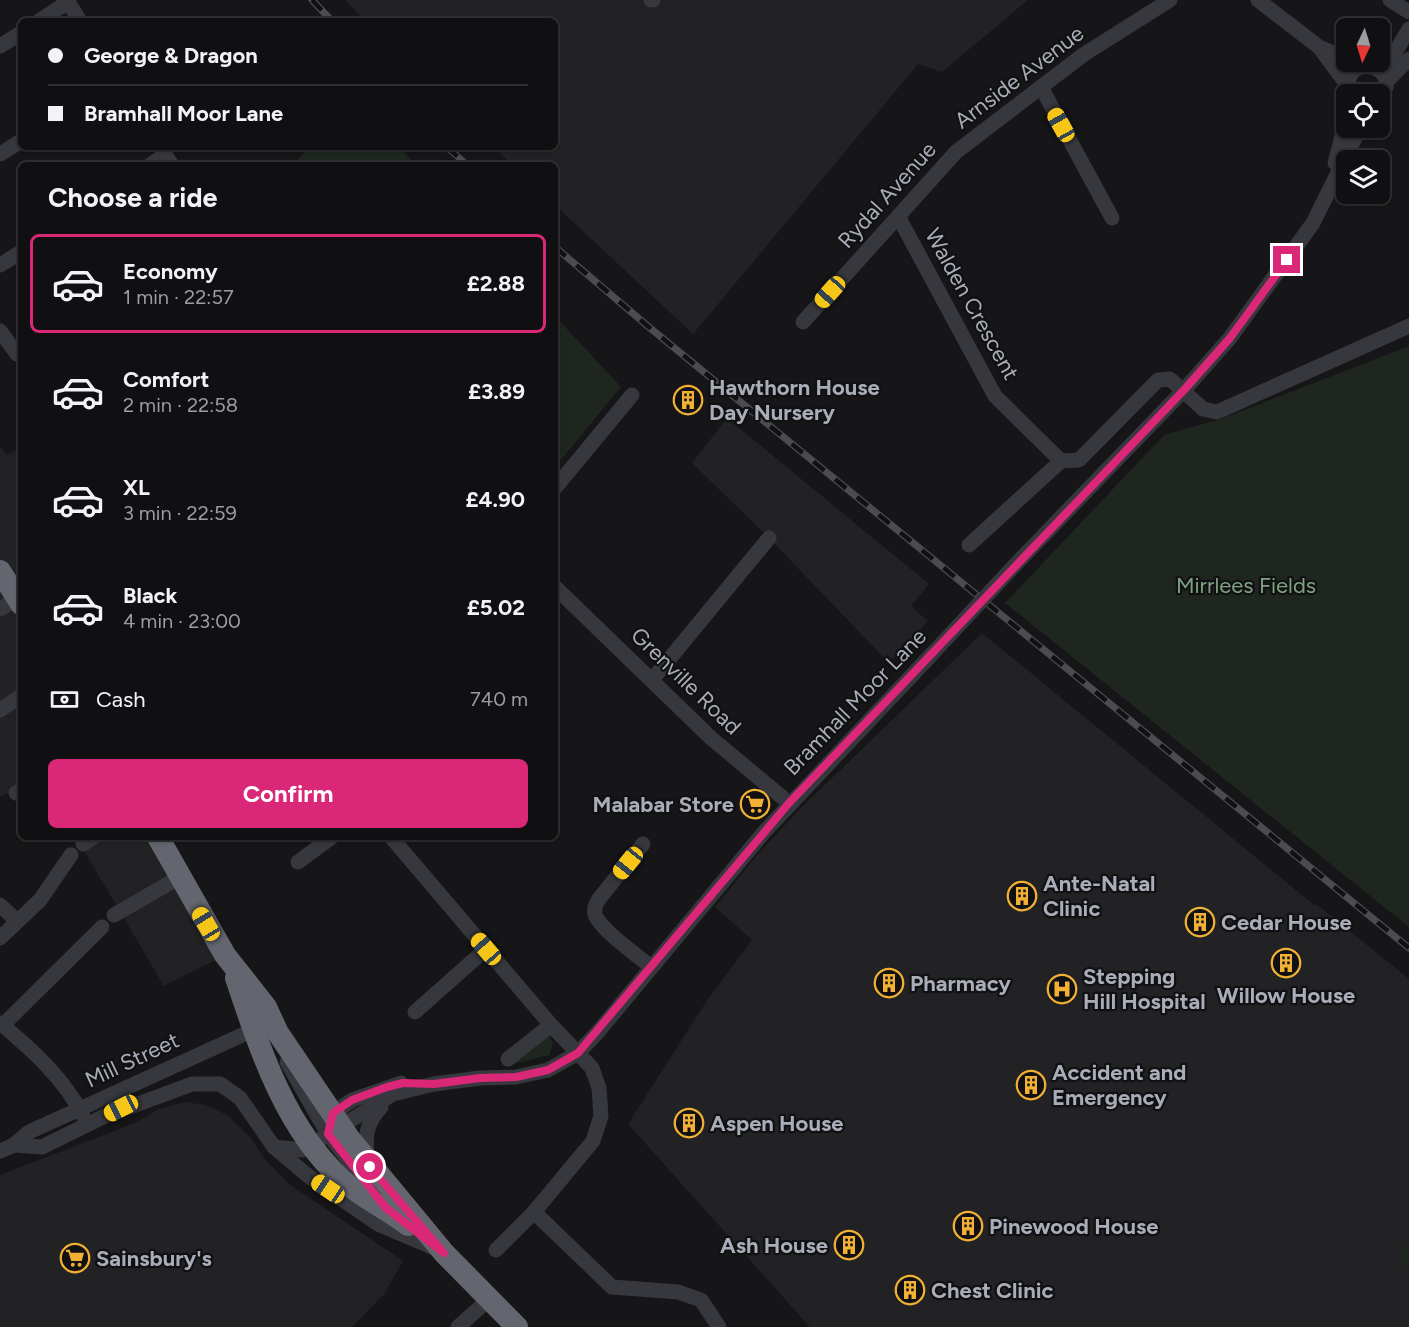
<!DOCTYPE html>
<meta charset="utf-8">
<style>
body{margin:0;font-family:Figtree,sans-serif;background:#1e1e20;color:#f1f3f6;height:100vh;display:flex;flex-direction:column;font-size:22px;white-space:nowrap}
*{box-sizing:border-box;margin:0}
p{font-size:20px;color:#9c9d9f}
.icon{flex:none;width:33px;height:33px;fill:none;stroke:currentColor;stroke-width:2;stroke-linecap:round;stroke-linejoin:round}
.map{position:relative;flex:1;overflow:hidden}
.panel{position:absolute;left:18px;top:162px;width:540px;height:678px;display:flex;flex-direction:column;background:#101012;border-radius:9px;box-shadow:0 2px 4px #0004,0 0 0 2px #303032}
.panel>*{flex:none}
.top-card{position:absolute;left:18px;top:18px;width:540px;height:132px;border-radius:9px;box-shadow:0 2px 4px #0004,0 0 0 2px #303032;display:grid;align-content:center;height:132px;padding:0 30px;background:#101012}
.needle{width:39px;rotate:184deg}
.fabs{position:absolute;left:1336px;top:18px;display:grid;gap:12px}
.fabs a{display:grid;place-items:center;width:54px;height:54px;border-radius:9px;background:#101012;box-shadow:0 2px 4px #0004,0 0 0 2px #303032;font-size:30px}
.end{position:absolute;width:27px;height:27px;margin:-14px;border:8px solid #db2777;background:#fff;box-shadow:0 0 0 3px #fff}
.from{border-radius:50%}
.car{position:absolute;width:18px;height:36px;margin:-18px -9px;border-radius:8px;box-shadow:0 0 4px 2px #0007;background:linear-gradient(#f5c518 24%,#345 0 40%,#f5c518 0 76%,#345 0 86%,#f5c518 0)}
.top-card b{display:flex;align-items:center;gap:21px;height:57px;font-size:22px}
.top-card b+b{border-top:2px solid #303032}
.top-card i{width:15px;height:15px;background:#f1f3f6}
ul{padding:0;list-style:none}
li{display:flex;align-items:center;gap:18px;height:99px;margin:0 12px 9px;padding:0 18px;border:3px solid transparent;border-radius:9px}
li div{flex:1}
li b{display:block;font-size:22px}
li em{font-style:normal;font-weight:700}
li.on{border-color:#db2777}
li>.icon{width:54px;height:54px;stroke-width:1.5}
h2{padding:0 30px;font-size:27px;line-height:72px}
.pay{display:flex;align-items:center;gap:15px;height:66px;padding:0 30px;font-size:22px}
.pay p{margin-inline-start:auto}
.action{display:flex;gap:12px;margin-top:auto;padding:12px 30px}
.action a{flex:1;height:69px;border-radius:9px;background:#db2777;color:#fff;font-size:24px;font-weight:700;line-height:69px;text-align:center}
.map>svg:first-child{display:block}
.built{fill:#222225}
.green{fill:#1e261f}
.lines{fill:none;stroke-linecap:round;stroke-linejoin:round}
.minor{stroke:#37383d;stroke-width:15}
.highway{stroke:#63666e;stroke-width:22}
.rail-casing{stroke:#4a4c52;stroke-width:7}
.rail{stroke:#111113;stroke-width:4.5;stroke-dasharray:14;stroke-linecap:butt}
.minor-bridge{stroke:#37383d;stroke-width:15}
.route{stroke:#db2777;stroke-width:8}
.labels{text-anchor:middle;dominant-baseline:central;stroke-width:4.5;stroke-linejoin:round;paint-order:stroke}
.street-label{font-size:22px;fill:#a8adb8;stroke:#111113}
.poi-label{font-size:22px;font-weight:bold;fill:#a8adb8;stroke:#111113;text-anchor:start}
.park-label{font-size:22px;fill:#7fa381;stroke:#111113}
</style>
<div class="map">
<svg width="1409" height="1327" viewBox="0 0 1409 1327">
<rect width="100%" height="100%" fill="#161618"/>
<g class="built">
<polygon points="345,0 1028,0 942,72 918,64 693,334 555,205 555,165 513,165 493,147 555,147 555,21 365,21"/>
<polygon points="727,418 929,584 911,606 928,621 889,663 769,538 692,463"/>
<polygon points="0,446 6,455 21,448 21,611 16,614 21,621 21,787 0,797"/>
<polygon points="982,633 1314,905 1316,904 1409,979 1409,1327 810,1327 628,1124 708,999 752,940 715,907 758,854 802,807"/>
<polygon points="76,837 158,837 225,955 164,986"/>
<polygon points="185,1102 206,1105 227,1115 250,1137 264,1158 289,1184 403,1261 385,1293 352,1327 0,1327 0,1175 135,1123 159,1109"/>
</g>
<g class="green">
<polygon points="308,147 399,147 416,165 294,165"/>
<polygon points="555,316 621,387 555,467"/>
<polygon points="1409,346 1409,927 1005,603 1164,435 1221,419"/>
<polygon points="549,1036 553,1043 549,1055 514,1064"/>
<polygon points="1409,1240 1409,1269 1400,1261 1403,1257 1398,1252"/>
</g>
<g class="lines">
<g class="minor">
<polyline points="67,0 80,21"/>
<polyline points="651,0 653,0"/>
<polyline points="1258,0 1319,47 1348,86"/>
<polyline points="1390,0 1409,12"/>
<polyline points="39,21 68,2"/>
<polyline points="0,46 21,33"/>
<polyline points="1321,48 1347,59"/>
<polyline points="1378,69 1396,51 1409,29"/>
<polyline points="1386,82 1409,59"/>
<polyline points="1041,87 1112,218"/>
<path d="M1350 92C1339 50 1407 66 1380 97"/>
<polyline points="160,147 172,165"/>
<polyline points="0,154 21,141"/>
<polyline points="1335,163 1347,118"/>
<polyline points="150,165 165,155"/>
<polyline points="898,216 995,396 1061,461"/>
<polyline points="0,265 21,252"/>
<polyline points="803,322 956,152 1083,55 1170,0"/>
<polyline points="0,331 17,354"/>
<polyline points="555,488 632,395"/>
<polyline points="969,545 1061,461 1079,460 1158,380 1170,379 1203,409 1217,412 1409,326"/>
<polyline points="1014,566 1184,390 1230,338 1313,223 1360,128"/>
<polyline points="555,587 711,738 789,803"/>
<polyline points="0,609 17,599"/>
<polyline points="652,680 769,538"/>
<polyline points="0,710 21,696"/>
<polyline points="16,793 21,790"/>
<polyline points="391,837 551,1025 592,1068 599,1088 601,1116 593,1141 534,1212 496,1250"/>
<polyline points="83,844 94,837"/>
<path d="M643 844 599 899C595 905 593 911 596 917 606 934 636 954 651 967"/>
<polyline points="298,862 332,837"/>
<polyline points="0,905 17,921"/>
<polyline points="114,915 180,877"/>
<polyline points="0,938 40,900 71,855"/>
<polyline points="415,1012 486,949"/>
<path d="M0 1023C32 1050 64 1078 83 1116"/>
<polyline points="3,1025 102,927"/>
<polyline points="508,1059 551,1025"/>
<polyline points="287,1062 328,1134 380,1201"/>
<polyline points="331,1121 332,1114 352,1100 401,1083"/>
<polyline points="14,1145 42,1147 121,1108 130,1107 192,1084 220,1084 240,1098 274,1147 307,1175 378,1224 437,1249"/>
<polyline points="274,1147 303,1150 393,1094 434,1084 480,1078 516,1077 548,1070 578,1053 597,1033 765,831 932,654"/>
<polyline points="0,1151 14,1145 29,1132 262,1026"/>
<path d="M368 1159C364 1138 366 1123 381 1107"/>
<polyline points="534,1212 612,1287 678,1292 701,1300 719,1327"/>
<polyline points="458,1327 490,1298"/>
</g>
<g class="highway">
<polyline points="0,571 21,604"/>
<polyline points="158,837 225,955 266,1007 278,1033 349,1138 444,1253 517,1327"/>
<path d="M236 978C260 1049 284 1126 341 1179 362 1198 386 1208 408 1225"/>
</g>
<g class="rail-casing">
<g id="rail">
<polyline points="312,0 332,21"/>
<polyline points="447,147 467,165"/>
<polyline points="555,247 650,328 1409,948"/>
</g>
</g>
<use href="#rail" class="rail"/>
<polyline class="minor-bridge" points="932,654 1014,566"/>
</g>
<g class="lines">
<polyline class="route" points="370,1167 444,1253 386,1208 328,1134 333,1113 352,1100 387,1087 403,1083 434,1084 480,1078 516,1077 548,1070 578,1053 789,803 1184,390 1230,338 1287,260"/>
</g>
<defs>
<g id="building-ring" transform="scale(1.5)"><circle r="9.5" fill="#111113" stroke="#f2b134" stroke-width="1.5"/><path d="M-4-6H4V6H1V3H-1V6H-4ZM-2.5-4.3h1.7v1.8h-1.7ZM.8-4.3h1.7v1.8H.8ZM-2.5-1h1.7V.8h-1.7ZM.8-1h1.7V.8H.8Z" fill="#f2b134"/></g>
<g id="supermarket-ring" transform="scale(1.5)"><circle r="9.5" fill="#111113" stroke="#f2b134" stroke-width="1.5"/><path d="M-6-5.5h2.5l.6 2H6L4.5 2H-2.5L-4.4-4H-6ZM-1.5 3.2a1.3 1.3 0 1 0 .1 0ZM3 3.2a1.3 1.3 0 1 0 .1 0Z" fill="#f2b134"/></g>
<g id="hospital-ring" transform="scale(1.5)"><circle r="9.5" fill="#111113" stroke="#f2b134" stroke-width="1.5"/><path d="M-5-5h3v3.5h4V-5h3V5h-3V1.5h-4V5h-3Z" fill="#f2b134"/></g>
</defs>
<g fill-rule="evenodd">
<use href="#building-ring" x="688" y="400"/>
<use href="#supermarket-ring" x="755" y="804"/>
<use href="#building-ring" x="1022" y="896"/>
<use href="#building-ring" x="1200" y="922"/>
<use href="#building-ring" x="1286" y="963"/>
<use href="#building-ring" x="889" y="983"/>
<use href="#hospital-ring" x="1062" y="989"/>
<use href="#building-ring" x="1031" y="1085"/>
<use href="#building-ring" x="689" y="1123"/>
<use href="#building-ring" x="968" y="1226"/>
<use href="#building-ring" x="849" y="1245"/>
<use href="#supermarket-ring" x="75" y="1258"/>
<use href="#building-ring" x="910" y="1290"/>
</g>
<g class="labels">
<g class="street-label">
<text transform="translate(1019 77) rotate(-37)">Arnside Avenue</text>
<text transform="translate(887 195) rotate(-48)">Rydal Avenue</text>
<text transform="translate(972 304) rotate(61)">Walden Crescent</text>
<text transform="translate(686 681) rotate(44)">Grenville Road</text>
<text transform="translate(855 702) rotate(-46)">Bramhall Moor Lane</text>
<text transform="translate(132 1060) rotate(-25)">Mill Street</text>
</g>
<g class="poi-label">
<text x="709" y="387">Hawthorn House<tspan x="709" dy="25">Day Nursery</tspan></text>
<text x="734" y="804" text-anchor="end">Malabar Store</text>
<text x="1043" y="883">Ante-Natal<tspan x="1043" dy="25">Clinic</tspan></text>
<text x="1221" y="922">Cedar House</text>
<text x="1083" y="976">Stepping<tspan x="1083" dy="25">Hill Hospital</tspan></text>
<text x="910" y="983">Pharmacy</text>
<text x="1286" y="995" text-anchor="middle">Willow House</text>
<text x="1052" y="1072">Accident and<tspan x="1052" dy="25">Emergency</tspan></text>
<text x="710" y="1123">Aspen House</text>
<text x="989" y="1226">Pinewood House</text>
<text x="828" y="1245" text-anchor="end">Ash House</text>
<text x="96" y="1258">Sainsbury's</text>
<text x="931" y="1290">Chest Clinic</text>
</g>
<g class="park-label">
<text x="1246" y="585">Mirrlees Fields</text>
</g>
</g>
</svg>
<div class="fabs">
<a><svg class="needle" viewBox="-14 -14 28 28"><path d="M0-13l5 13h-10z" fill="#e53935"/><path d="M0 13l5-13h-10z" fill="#9c9d9f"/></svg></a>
<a><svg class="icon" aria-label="locate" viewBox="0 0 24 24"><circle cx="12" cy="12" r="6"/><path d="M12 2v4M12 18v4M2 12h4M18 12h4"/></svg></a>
<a><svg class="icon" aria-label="layers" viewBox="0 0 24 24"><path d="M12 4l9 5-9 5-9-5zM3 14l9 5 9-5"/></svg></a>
</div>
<i class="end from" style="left:370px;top:1167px"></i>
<i class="end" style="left:1287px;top:260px"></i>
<i class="car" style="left:1061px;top:125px;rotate:331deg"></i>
<i class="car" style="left:830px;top:292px;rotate:222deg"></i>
<i class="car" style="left:628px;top:863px;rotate:219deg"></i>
<i class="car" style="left:206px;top:924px;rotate:329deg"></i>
<i class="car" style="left:486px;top:949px;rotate:319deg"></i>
<i class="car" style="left:121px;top:1108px;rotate:243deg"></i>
<i class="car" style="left:328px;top:1189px;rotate:304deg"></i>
<div class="top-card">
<b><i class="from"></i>George &amp; Dragon</b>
<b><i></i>Bramhall Moor Lane</b>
</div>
<section class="panel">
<h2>Choose a ride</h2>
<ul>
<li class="on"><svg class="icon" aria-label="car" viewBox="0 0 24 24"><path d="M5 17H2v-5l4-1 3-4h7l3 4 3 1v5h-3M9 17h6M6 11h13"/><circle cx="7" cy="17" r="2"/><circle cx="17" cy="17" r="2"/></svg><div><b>Economy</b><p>1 min · 22:57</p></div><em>£2.88</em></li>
<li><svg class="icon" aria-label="car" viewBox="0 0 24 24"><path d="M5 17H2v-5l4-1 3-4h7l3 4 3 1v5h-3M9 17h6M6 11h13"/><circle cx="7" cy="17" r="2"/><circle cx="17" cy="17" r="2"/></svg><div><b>Comfort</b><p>2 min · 22:58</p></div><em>£3.89</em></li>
<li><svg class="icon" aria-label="car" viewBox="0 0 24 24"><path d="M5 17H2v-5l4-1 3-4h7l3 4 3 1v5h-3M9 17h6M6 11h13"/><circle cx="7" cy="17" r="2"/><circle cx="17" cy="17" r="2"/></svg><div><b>XL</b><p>3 min · 22:59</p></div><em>£4.90</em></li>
<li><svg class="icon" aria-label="car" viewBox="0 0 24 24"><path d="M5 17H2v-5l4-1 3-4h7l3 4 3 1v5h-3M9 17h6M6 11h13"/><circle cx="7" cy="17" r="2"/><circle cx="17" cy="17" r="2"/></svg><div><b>Black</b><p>4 min · 23:00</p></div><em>£5.02</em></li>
</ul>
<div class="pay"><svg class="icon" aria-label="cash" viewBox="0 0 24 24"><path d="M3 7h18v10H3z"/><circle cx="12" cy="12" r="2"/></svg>Cash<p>740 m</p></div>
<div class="action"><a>Confirm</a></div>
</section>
</div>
